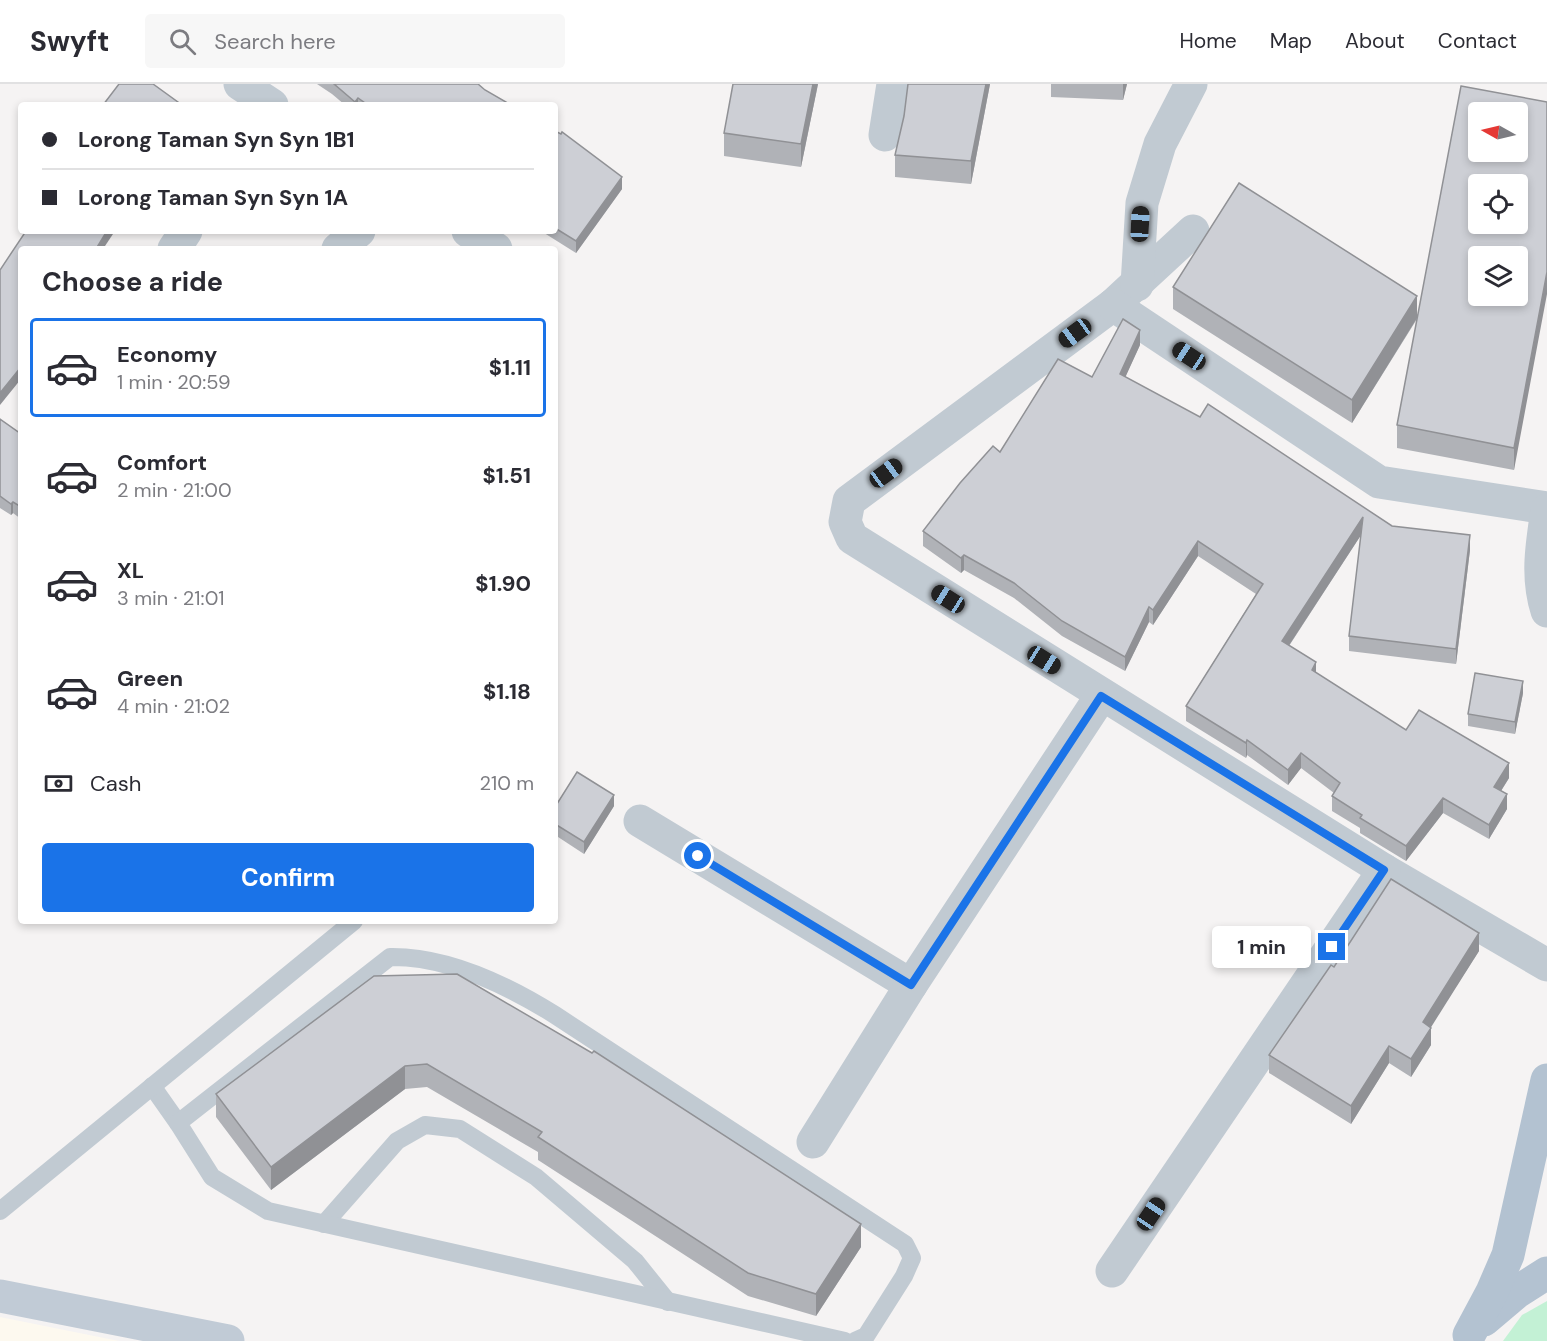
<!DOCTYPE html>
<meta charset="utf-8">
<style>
body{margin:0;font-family:"DM Sans",sans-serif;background:#f7f7f7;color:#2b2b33;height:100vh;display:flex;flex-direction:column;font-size:22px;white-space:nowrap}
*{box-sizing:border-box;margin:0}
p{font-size:20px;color:#7c7c81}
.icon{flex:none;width:33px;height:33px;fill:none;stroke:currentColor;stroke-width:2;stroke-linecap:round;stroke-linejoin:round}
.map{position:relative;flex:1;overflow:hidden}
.panel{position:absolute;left:18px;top:162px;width:540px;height:678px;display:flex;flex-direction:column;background:#fff;border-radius:6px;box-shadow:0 3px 9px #0003}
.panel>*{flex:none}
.top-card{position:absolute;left:18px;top:18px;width:540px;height:132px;border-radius:6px;box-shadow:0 3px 9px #0003;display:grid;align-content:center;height:132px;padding:0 24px;background:#fff}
.needle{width:39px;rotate:278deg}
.controls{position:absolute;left:1468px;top:18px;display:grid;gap:12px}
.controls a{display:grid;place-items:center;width:60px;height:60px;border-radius:6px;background:#fff;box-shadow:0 3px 9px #0003;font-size:30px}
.end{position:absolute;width:27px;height:27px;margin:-14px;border:8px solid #1a73e8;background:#fff;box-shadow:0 0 0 3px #fff}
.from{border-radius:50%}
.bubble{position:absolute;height:42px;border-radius:6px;background:#fff;box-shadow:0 3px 9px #0003;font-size:20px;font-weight:700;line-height:42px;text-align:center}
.car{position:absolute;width:18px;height:36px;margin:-18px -9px;border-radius:8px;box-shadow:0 0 4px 2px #0007;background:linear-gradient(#222 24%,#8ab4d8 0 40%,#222 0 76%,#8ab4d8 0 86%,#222 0)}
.top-card b{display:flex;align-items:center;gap:21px;height:57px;font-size:22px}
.top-card b+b{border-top:2px solid #e1e1e2}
.top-card i{width:15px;height:15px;background:#2b2b33}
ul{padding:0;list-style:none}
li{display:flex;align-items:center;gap:18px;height:99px;margin:0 12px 9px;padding:0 12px;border:3px solid transparent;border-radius:6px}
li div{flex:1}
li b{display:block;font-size:22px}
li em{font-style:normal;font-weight:700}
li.current{border-color:#1a73e8}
li>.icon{width:54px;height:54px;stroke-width:1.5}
h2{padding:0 24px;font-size:27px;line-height:72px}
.pay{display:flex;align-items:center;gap:15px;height:66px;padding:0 24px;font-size:22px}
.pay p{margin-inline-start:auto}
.action{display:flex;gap:12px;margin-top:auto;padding:12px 24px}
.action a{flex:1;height:69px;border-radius:6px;background:#1a73e8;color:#fff;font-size:24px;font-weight:700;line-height:69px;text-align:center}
header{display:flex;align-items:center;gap:36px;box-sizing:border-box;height:84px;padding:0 30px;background:#fff;border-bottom:2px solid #e1e1e2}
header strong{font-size:28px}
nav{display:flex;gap:33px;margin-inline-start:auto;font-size:21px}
.search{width:420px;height:54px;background:#f7f7f7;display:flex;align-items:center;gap:15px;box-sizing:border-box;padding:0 21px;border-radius:6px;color:#7c7c81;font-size:22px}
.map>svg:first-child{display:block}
.commercial{fill:#fdf9ef}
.green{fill:#c3f1d5}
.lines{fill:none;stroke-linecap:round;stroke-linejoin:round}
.lane{stroke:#c1cad2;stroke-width:18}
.street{stroke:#c1cad2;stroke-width:33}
.secondary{stroke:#c1cbd6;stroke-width:33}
.primary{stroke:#b3c2d1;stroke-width:33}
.wall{fill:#b0b2b7}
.shaded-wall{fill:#909195}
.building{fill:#cdcfd5;stroke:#909195;stroke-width:1.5;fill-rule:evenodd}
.route{stroke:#1a73e8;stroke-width:8}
</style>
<header>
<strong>Swyft</strong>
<div class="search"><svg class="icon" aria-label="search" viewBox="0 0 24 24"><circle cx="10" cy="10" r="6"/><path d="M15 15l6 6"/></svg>Search here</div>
<nav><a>Home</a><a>Map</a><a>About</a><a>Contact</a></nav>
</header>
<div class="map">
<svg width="1547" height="1257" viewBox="0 0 1547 1257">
<rect width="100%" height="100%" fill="#f5f3f3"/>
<polygon class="commercial" points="0,1233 119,1257 0,1257"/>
<polygon class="green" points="1547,1217 1547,1257 1503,1257 1522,1231"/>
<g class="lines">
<g class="lane">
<polyline points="152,1002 178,1039"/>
<polyline points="0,1127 354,837"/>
<polyline points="324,1140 397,1057 425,1041 460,1045 536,1093 635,1177 668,1218"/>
<path d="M845 1257 268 1127 212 1093 178 1039 390 873C448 872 507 901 555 931L905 1160 912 1174 904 1192 866 1252 855 1257"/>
</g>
<g class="street">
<polyline points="240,0 272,21"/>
<polyline points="885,51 893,0"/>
<polyline points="468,147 496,165"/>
<polyline points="1193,147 1113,221 849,417 845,438 852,454 1384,786 1547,881"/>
<polyline points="174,165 186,147"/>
<polyline points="338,165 359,147"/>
<polyline points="1137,201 1142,119 1160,60 1191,0"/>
<polyline points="1113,221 1379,398 1547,424"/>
<path d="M1547 426C1542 460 1536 493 1547 527"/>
<polyline points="640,737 911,901"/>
<polyline points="813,1058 911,901 1101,612"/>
<polyline points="1112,1187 1384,786"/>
</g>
<polyline class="secondary" points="0,1212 228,1257"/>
<g class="primary">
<polyline points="1484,1236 1517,1208 1547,1189"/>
<polyline points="1469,1251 1492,1208 1508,1171 1547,996"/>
</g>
</g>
<g class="wall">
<polygon points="317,0 478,0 485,6 511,21 345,21 332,10"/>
<polygon points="818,0 801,83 724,72 724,49"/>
<polygon points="908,0 990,0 971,100 895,93 895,71 904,32"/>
<polygon points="1051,0 1127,0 1123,16 1051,13"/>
<polygon points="1547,18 1514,386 1397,364 1397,341 1417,235 1352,339 1173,225 1173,203 1417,234"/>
<polygon points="555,47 622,105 576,169 541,147 555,147"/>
<polygon points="1140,261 1125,293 1392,442 1470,466 1456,580 1349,567 1349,552 1361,451 1289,562 1316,589 1406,646 1509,694 1501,707 1507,725 1489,755 1443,729 1406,777 1360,749 1360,744 1332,727 1332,712 1334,709 1301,684 1288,701 1247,671 1246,674 1186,637 1186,622 1256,510 1198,472 1153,541 1149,538 1125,587 1062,552 1014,514 964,486 961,489 923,462 923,447 1000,368 1092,293"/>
<polygon points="0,335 21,350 21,435 13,429 11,431 0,424"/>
<polygon points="1523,609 1515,650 1468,642 1468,630"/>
<polygon points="614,722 584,770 555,751 555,723"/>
<polygon points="1479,867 1430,943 1431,961 1411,993 1389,979 1351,1040 1269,989 1269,971 1334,883"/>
<polygon points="374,892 861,1163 816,1232 748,1212 538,1076 538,1068 427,1003 405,1005 271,1106 216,1033 216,1010"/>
</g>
<g class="shaded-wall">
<polygon points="813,0 818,0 801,83 801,60"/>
<polygon points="986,0 990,0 971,100 971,77"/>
<polygon points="1123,0 1127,0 1123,16"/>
<polygon points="358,14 358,21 355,21 355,18"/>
<polygon points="622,93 622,105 576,169 576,157"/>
<polygon points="107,147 115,147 103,165 96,165"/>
<polygon points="1547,188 1547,210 1514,386 1514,364"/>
<polygon points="1417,212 1417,234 1352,339 1352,316"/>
<polygon points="1140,246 1140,261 1120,305 1120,290"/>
<polygon points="21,283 21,295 0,321 0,309"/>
<polygon points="13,418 13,429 11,431 11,420"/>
<polygon points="1363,433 1363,448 1282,572 1282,557"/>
<polygon points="1470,451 1470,466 1456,580 1456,565"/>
<polygon points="1198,457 1198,472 1153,541 1153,526"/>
<polygon points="964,471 964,486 961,489 961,474"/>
<polygon points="1149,523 1149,538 1125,587 1125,573"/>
<polygon points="1316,578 1316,593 1312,586"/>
<polygon points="1523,597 1523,609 1515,650 1515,638"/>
<polygon points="1247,656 1247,671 1246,674 1246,659"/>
<polygon points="1301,669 1301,684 1288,701 1288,686"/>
<polygon points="1509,679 1509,694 1494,718 1494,703"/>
<polygon points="1507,710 1507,725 1489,755 1489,741"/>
<polygon points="614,711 614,722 584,770 584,758"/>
<polygon points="1443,714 1443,729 1406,777 1406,762"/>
<polygon points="1479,849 1479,867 1423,956 1423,938"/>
<polygon points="1431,944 1431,961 1411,993 1411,975"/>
<polygon points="1389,962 1389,979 1351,1040 1351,1022"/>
<polygon points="405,982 405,1005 271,1106 271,1083"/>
<polygon points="861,1140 861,1163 816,1232 816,1210"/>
</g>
<g class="building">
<polygon points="119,0 153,0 182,21 103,21"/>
<polygon points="334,0 478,0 485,6 511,21 368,21 358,14 355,18"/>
<polygon points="733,0 813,0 801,60 724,49"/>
<polygon points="908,0 986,0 971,77 895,71 904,32"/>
<path d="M1461 2 1547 18V188L1514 364 1397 341ZM1479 28H1518V68H1479ZM1479 100H1518V140H1479ZM1479 172H1518V212H1479Z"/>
<polygon points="555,47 561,50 562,48 622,93 576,157 555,144"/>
<polygon points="1239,99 1417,212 1352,316 1173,203"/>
<polygon points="26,147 107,147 96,165 21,165 21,283 0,309 0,186"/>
<polygon points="1123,235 1140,246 1120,290 1200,333 1208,320 1392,442 1470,451 1456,565 1349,552 1363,433 1282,557 1316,578 1312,586 1406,646 1419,626 1509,679 1494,703 1507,710 1489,741 1443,714 1406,762 1360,734 1362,731 1332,712 1340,699 1301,669 1288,686 1247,656 1246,659 1186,622 1263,500 1198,457 1153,526 1149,523 1125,573 1062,537 1014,499 964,471 961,474 923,447 960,399 993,362 1000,368 1058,275 1092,293"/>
<polygon points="0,335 21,350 21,423 13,418 11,420 0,412"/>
<polygon points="1475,589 1523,597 1515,638 1468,630"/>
<polygon points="577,688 614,711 584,758 555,740 555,723"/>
<polygon points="1391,795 1479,849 1423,938 1431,944 1411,975 1389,962 1351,1022 1269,971 1331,881 1334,883"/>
<polygon points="457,890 592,969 594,967 861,1140 816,1210 748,1189 538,1053 542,1048 427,980 405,982 271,1083 216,1010 374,892"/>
</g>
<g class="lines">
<polyline class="route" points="698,772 911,901 1101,612 1384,786 1332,863"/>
</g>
</svg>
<div class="controls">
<a><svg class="needle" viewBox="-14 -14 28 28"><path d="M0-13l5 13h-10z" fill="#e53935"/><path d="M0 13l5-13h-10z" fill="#7c7c81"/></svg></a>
<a><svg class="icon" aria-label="locate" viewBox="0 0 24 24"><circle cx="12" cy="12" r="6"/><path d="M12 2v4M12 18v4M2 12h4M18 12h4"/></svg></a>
<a><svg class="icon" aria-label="layers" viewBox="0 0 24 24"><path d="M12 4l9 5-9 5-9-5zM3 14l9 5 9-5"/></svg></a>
</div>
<i class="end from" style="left:698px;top:772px"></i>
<i class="end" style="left:1332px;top:863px"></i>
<div class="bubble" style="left:1212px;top:842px;width:99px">1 min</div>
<i class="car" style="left:1140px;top:140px;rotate:3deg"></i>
<i class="car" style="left:1075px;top:249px;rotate:234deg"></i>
<i class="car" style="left:1189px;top:272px;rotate:303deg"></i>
<i class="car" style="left:886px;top:389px;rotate:54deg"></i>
<i class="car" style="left:948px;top:515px;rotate:302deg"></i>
<i class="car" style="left:1044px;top:576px;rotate:122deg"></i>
<i class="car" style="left:1151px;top:1130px;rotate:34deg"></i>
<div class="top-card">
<b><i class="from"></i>Lorong Taman Syn Syn 1B1</b>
<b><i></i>Lorong Taman Syn Syn 1A</b>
</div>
<section class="panel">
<h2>Choose a ride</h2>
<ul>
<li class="current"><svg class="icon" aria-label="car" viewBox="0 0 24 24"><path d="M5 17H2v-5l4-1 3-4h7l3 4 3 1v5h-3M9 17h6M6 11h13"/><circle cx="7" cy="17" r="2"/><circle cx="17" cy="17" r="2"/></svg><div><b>Economy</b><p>1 min · 20:59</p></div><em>$1.11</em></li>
<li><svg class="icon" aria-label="car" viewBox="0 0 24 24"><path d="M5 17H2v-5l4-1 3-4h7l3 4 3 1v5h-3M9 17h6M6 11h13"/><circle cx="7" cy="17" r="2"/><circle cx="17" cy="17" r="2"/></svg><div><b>Comfort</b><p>2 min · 21:00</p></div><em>$1.51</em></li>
<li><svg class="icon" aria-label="car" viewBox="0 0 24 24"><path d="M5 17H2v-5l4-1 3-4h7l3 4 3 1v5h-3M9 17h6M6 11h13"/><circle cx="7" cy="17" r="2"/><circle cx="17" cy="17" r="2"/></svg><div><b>XL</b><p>3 min · 21:01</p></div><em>$1.90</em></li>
<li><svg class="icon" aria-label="car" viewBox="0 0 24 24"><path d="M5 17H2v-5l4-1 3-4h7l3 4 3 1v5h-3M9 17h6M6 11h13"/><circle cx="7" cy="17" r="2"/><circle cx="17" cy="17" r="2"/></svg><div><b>Green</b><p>4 min · 21:02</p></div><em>$1.18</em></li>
</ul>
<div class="pay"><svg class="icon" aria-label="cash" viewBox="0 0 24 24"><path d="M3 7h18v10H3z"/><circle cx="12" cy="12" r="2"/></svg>Cash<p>210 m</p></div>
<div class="action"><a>Confirm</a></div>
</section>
</div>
